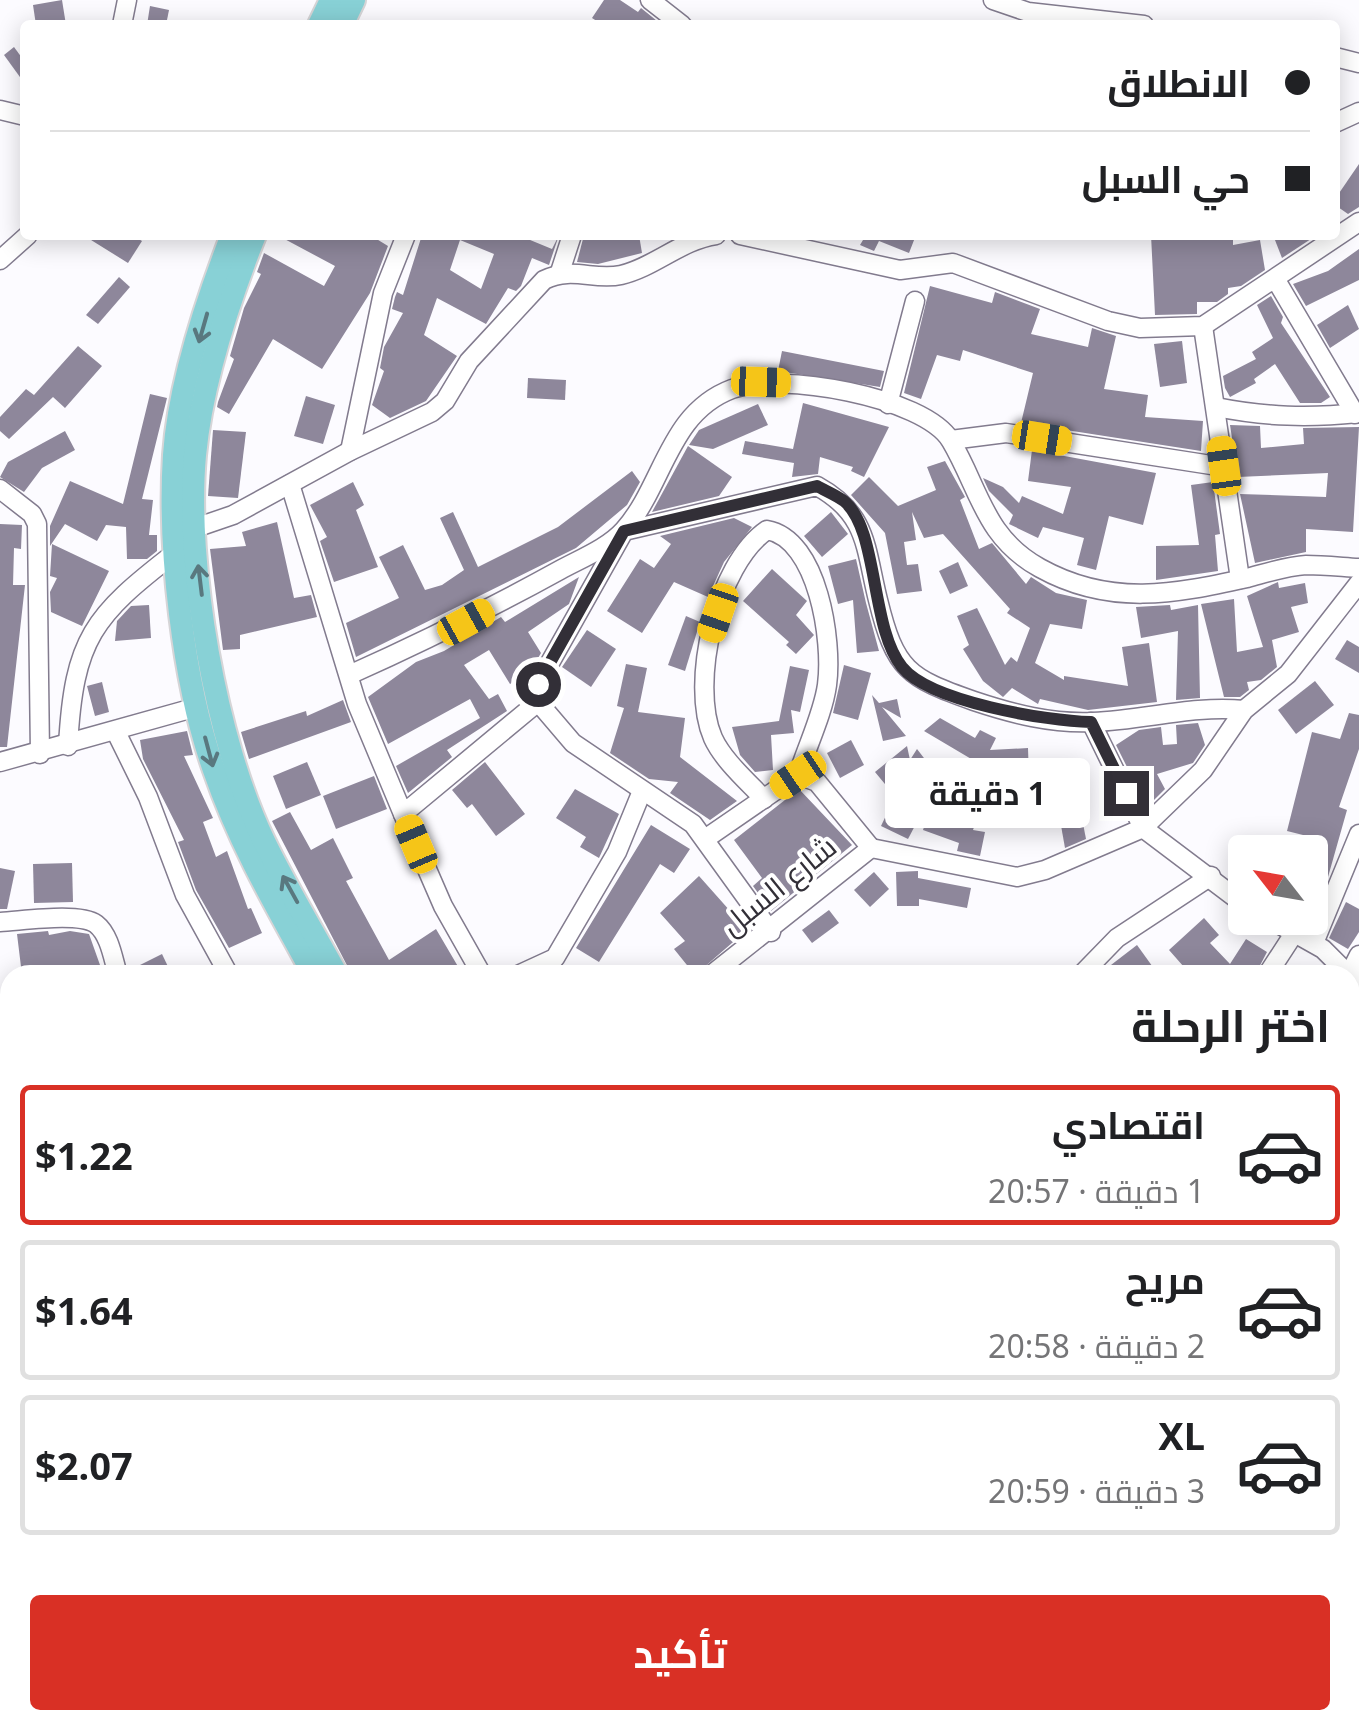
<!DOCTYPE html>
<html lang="ar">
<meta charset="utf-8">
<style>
body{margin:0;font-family:"Noto Sans",Cairo,sans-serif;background:#f6f6f6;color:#202124;direction:rtl;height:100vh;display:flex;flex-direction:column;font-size:38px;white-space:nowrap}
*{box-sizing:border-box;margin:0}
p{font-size:32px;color:#757577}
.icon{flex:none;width:55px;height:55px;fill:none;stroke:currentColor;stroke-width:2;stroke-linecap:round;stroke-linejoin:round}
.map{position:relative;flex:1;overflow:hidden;direction:ltr}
.drawer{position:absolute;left:0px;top:965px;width:1360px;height:765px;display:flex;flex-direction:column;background:#fff;border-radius:30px 30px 0 0;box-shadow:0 5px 25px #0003;direction:rtl}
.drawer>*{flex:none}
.guide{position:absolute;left:20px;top:20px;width:1320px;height:220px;border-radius:10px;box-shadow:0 5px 25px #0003;direction:rtl;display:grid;align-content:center;height:220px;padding:0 30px;background:#fff}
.needle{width:65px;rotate:301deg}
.controls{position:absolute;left:1228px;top:835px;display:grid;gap:20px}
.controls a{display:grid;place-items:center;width:100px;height:100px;border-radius:10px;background:#fff;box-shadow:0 5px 25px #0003;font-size:50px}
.end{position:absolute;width:45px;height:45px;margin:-22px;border:12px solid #322f37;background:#fff;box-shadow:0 0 0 5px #fff}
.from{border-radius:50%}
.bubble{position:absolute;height:70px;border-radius:10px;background:#fff;box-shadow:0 5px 25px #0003;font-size:32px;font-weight:700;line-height:70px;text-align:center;direction:rtl}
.car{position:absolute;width:30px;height:60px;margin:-30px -15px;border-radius:12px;box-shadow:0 0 8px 2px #0007;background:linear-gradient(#f5c518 24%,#345 0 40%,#f5c518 0 76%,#345 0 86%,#f5c518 0)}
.guide b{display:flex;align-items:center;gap:35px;height:95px;font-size:38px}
.guide b+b{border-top:2px solid #e0e0e0}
.guide i{width:25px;height:25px;background:#202124}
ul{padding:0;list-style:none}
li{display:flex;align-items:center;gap:30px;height:140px;margin:0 20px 15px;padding:0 10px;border:5px solid #e0e0e0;border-radius:10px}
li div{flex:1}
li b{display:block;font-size:38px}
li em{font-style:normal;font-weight:700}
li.selected{border-color:#d93025}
li>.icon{width:90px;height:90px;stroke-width:1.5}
h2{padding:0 30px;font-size:45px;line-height:120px}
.primary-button{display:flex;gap:20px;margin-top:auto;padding:20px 30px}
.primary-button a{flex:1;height:115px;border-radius:10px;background:#d93025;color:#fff;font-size:40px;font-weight:700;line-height:115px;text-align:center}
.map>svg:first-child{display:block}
.building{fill:#8e879b;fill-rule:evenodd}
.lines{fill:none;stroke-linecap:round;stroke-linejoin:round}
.minor-casing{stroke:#827b8e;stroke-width:21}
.major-casing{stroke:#d6d5d7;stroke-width:26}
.minor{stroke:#fff;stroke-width:18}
.major{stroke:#88d1d6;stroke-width:22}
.oneway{stroke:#59787f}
.route{stroke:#322f37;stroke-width:12}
.labels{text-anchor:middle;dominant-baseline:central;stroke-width:8;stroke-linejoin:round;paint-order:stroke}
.street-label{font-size:30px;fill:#322f37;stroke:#fff}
</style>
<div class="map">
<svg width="1359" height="1730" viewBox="0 0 1359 1730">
<rect width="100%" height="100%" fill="#fcfbff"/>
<g class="building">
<polygon points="62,0 66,25 36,25 33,5"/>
<polygon points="604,0 620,0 638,12 641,8 662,25 603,25 592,18"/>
<polygon points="150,6 169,10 166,25 147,25"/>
<polygon points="14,47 25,62 25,84 4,55"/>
<polygon points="1359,164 1359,207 1348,214 1335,205 1335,199"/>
<polygon points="83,235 132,235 142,241 128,263"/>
<polygon points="277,235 370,235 388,246 370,293 322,369 273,339 229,414 217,407 218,402 234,359 230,356 244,308 261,274 257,272 264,253 324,286 335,266"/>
<path d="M422 235H518L552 249 559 235 549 265 532 258 521 286 516 291 508 288 486 324 437 298 424 335 457 356 426 401 390 418 372 405 384 371 380 368 384 347 403 313 392 309 395 297 397 292 403 295ZM460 240 494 254 481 289 450 270Z"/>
<polygon points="584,235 639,235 642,253 598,264 577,262"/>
<polygon points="866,235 916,235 909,253 879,241 874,251 860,245"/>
<polygon points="1151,235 1233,235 1233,245 1260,240 1265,270 1241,286 1228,288 1228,294 1217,302 1197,302 1197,314 1155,315"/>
<polygon points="1273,235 1317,235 1282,258"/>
<polygon points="1359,249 1359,280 1306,306 1293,284 1328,271"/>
<polygon points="119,277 130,287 98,324 86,315"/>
<polygon points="930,286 992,303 995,292 1040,309 1031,334 1088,347 1092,328 1116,336 1104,389 1148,395 1145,417 1203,421 1201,451 1021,423 1033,373 963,350 960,361 937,355 921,399 904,393"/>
<polygon points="1271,296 1283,317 1281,323 1330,397 1321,403 1300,403 1275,364 1254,379 1256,383 1230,397 1225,388 1223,376 1256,359 1252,352 1273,338 1257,305"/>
<polygon points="1348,305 1359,329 1330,348 1317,325"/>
<polygon points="1182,341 1187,383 1160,387 1154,344"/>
<polygon points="78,346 102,366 65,408 53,397 9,439 0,431 0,417 26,389 34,395"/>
<polygon points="782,351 884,371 880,387 778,371"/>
<polygon points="528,378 566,380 565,400 527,398"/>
<polygon points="150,394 167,398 142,499 153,500 149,535 157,535 157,551 147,559 127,559 126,527 106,525 97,541 65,524 50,546 50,526 70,481 123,504"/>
<polygon points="306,396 335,405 323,444 294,436"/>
<polygon points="803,403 889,427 864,477 851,471 853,467 820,457 818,474 792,477 794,463 742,454 745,441 793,449"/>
<polygon points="758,404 768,425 713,449 689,445 699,430"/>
<polygon points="1230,425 1260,426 1261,448 1304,444 1303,428 1359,427 1353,532 1306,529 1306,552 1255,563 1240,494 1326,497 1328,473 1238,477"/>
<polygon points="213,430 246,432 238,498 208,496"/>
<polygon points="65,431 75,450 42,468 24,492 0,477 8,462"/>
<polygon points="688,446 732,477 719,496 652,512"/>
<polygon points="1032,450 1156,473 1143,525 1109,516 1096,570 1077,565 1084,538 1043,527 1038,538 1009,524 1013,515 989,491 983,478 1003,487 1019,503 1022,496 1063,514 1071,487 1028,481"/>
<polygon points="945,461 965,497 960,500 979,549 992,543 1026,584 1031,577 1056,593 1087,600 1082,629 1050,624 1035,663 1064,680 1064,676 1128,686 1122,647 1149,643 1157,702 1088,710 1040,699 1038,704 1012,688 1003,697 983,681 963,649 969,645 957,616 977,608 1005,665 1011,657 1017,662 1030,628 1007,613 1010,609 943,534 924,538 912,512 916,540 904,542 907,565 918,564 922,591 897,594 885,533 851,495 869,477 898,506 936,490 927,467"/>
<polygon points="632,471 640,482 627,505 576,548 356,657 346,623 399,598 379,557 403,545 425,590 442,585 464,570 440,518 453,512 478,567 558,527"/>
<polygon points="353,482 364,505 356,510 378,567 334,582 320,541 327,537 310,505"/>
<polygon points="1213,482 1220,534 1215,535 1218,571 1156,580 1156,546 1199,545 1191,485"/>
<polygon points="831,512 848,534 822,557 804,536"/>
<polygon points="734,518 752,527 724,562 708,597 674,582 642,633 607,611 640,559 654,568 671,544 660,536"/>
<polygon points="277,522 294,598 311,595 317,617 240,635 240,649 223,650 210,549 246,546 242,532"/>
<polygon points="0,524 22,525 21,549 14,548 13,585 25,585 7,747 0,747"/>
<polygon points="52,544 109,571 82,626 51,612 50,592 57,578 50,576"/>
<polygon points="856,559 866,603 879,651 857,653 853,600 838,604 828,566"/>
<polygon points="958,562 968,586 950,594 939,571"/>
<polygon points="772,569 807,601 796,615 814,635 796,654 786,645 789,642 743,601"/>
<polygon points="579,577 569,604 528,632 541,653 530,672 510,684 489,650 464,665 489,699 498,694 507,711 447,750 452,757 408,793 396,766 480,718 470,699 388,744 368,697 416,662 444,651 501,617 505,622"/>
<polygon points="1278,582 1279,588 1305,583 1308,603 1291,607 1299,632 1272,640 1277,667 1261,680 1247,682 1249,690 1240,697 1224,697 1201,604 1234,599 1237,652 1263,647 1247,596"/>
<polygon points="149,605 151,638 115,641 117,621 131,606"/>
<polygon points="1170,605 1171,610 1198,605 1200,698 1176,700 1178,631 1141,638 1136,607"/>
<polygon points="686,616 700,622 685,671 668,665"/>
<polygon points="587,630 616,649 591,687 562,667"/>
<polygon points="1347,640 1359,647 1359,673 1335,659"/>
<polygon points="626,664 647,668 638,712 685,718 680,757 737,801 710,820 670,793 678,782 649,779 610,753 624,708 617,706"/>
<polygon points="844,665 871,673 858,720 833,713"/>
<polygon points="790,666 809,670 800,712 791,710 794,733 771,735 773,770 755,772 740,755 732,727 779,721"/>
<polygon points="1315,681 1334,705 1296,734 1278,710"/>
<polygon points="102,682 109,712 95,716 87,686"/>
<polygon points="872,695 879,703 897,699 901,718 882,707 906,736 883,741"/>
<polygon points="343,700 351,722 249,759 241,732 306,711 307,716"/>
<polygon points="1349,713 1359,715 1359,749 1339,807 1347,810 1328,877 1310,872 1310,857 1319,839 1287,831 1312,732 1340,739"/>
<polygon points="940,718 975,738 980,730 996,738 990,750 1028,748 1029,780 990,782 973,830 985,832 980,856 957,851 959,843 923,830 930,809 959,819 978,763 924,731"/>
<polygon points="1198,723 1205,745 1193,763 1157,774 1165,789 1147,807 1116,745 1139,730 1161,727 1163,745 1177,744 1176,725"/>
<polygon points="187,731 193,755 184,756 213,818 203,822 216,857 227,851 248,909 251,908 262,933 229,948 196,890 178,842 184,840 143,759 140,740"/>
<polygon points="851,740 864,765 840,778 827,753"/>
<polygon points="907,746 910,760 917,749 934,771 899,801 875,772"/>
<polygon points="307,762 321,795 286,809 273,776"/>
<polygon points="485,762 525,814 496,836 472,804 467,808 452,790"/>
<polygon points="374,776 387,809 336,829 323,796"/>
<polygon points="575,789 619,814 599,858 580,847 586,837 556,818"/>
<polygon points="799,789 852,845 771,911 753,886 762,878 734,840"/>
<polygon points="1078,798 1086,839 1065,848 1057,803"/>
<polygon points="891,805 919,818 908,839 881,826"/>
<polygon points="290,812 311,850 333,838 353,878 346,881 389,960 436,929 463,975 352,975 272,821"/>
<polygon points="651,825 690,849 674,873 660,864 599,962 576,948"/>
<polygon points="72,863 73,902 34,903 33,864"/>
<polygon points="0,868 15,871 7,909 0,909"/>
<polygon points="918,871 918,878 971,888 967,908 919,899 919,906 897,906 896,872"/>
<polygon points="874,872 889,889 870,907 854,890"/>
<polygon points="699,876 747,930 695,975 674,949 685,941 660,913"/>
<polygon points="1346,902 1359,909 1359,932 1348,949 1329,938"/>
<polygon points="829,910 839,923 812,943 802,930"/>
<polygon points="1204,918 1219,935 1210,943 1230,964 1246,939 1267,952 1255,975 1191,975 1169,950"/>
<polygon points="48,931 49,935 70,931 89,934 100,965 22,975 17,934"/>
<polygon points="1137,945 1155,970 1148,975 1098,975"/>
<polygon points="162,954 172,975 130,975 130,970"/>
</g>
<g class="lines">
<g class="minor-casing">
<g id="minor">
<polyline points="650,0 682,25"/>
<polyline points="993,0 1028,12 1144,25"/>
<polyline points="122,25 127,0"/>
<polyline points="1335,57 1359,63"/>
<polyline points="0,110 25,116"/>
<polyline points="1335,123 1359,112"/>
<polyline points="740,235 900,270 953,263 1108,321 1140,328 1203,326 1359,222"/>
<polyline points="0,260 28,235"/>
<polyline points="560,272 572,235"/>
<polyline points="1276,280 1355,414"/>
<polyline points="1203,326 1240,579"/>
<polyline points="888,404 915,301"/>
<path d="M1216 407C1266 417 1309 418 1359 413"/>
<polyline points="951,440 1006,433 1224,467"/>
<polyline points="350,451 383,293 406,235"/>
<polyline points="290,484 357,704 403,814 538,702"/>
<polyline points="0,489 32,514 37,524 40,754"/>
<path d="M195 528 233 515 350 451 432 412 445 401 469 361 544 280C572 266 594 281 621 275 655 267 681 240 716 235"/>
<path d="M349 675C421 643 491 608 560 570 580 559 608 548 624 530 664 485 668 413 732 389 778 372 924 396 951 441 980 490 984 537 1040 568 1110 607 1175 594 1247 578 1266 573 1287 566 1306 565 1323 565 1342 567 1359 568"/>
<polyline points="1091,722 1143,828 1245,905"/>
<polyline points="116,732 148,797 185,895 229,975"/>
<path d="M68 746C74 638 93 616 176 552"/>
<polyline points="0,762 197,707"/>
<path d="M764 799C747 781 723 760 713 738 689 683 717 564 767 530 818 539 833 641 827 685 823 714 807 746 798 775"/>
<polyline points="403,814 443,906 482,975"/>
<polyline points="705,839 798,775 817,782 871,848"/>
<polyline points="1268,918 1323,949 1359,985"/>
<path d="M0 922C22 921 79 912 96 924 110 935 113 959 118 975"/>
<path d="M771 932 693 824 573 743 538 702V684L624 531 817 486C868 514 865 548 878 600 895 670 908 678 974 701 1013 714 1052 724 1093 722 1145 720 1193 705 1244 710"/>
<polyline points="1314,943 1359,834"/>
<polyline points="1350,973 1359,955"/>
<polyline points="518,975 555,958 617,852 642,791"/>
<polyline points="711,975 871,848 1017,877 1045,870 1143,828 1203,770 1244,710 1288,674 1359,583"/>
<polyline points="1081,975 1117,938 1211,876"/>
<polyline points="1267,975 1295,932"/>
<polyline points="0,1050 10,1047"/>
<polyline points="1350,1310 1359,1327"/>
<polyline points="0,1406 10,1424"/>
<polyline points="0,1442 10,1438"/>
<polyline points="0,1576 0,1593"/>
<polyline points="1350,1622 1359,1629"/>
<polyline points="87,1720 88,1730"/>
<polyline points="458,1720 467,1730"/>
<polyline points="814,1720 827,1730"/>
<polyline points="24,1730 30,1720"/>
<polyline points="252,1730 255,1720"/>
<polyline points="500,1730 503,1720"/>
</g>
</g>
<g class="major-casing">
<g id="major">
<polyline points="319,25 331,0"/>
<polyline points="342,25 354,0"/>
<path d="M232 235C206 302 179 383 174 455 168 548 183 683 214 770 239 843 277 908 314 975"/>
<path d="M255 235C228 303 202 382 195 455 185 565 216 742 264 841 286 887 313 931 337 975"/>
<polyline points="1350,1106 1359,1101"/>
<polyline points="1350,1131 1359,1126"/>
<polyline points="713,1720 720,1730"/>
<polyline points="739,1720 749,1730"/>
<polyline points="768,1730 777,1720"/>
</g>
</g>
<use href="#minor" class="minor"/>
<use href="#major" class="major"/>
</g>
<defs><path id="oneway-shaft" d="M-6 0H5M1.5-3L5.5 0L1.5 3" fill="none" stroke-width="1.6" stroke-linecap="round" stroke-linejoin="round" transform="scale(2.5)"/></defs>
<g class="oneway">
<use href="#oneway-shaft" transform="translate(203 328) rotate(106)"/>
<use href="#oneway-shaft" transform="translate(200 580) rotate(-97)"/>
<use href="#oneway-shaft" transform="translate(209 752) rotate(75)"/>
<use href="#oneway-shaft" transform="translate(290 889) rotate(-119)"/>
</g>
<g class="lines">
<path class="route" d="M538 684 624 531 817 486C826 491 836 495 844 501 879 530 870 628 902 667 930 702 1047 721 1091 722L1126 793"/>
</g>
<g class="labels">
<g class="street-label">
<text transform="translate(778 885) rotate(-39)">شارع السبل</text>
</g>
</g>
</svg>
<div class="controls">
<a><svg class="needle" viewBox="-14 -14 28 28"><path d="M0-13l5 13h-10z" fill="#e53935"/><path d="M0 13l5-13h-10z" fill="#757577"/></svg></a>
</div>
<i class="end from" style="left:538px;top:684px"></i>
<i class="end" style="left:1126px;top:793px"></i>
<div class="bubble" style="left:885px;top:758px;width:205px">1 دقيقة</div>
<i class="car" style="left:761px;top:382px;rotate:92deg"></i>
<i class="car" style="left:1042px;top:438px;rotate:99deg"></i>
<i class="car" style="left:1224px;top:466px;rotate:352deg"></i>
<i class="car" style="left:718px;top:613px;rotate:199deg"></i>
<i class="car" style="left:466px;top:622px;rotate:61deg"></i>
<i class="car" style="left:798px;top:775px;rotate:236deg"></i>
<i class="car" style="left:416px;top:844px;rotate:337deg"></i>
<div class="guide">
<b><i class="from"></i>الانطلاق</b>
<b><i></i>حي السبل</b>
</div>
<section class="drawer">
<h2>اختر الرحلة</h2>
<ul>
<li class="selected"><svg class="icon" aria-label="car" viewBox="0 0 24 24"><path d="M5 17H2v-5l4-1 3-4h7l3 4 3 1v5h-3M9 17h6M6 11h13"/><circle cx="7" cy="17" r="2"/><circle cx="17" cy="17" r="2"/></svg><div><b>اقتصادي</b><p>1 دقيقة · 20:57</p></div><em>$1.22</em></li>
<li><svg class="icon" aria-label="car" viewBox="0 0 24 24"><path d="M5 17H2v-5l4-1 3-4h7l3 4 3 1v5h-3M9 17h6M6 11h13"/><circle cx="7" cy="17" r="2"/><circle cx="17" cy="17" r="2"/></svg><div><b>مريح</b><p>2 دقيقة · 20:58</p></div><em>$1.64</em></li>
<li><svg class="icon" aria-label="car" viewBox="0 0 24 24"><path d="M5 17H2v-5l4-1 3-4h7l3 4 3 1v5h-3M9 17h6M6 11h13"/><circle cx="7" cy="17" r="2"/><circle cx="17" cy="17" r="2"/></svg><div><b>XL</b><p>3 دقيقة · 20:59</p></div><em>$2.07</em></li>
</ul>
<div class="primary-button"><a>تأكيد</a></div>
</section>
</div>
